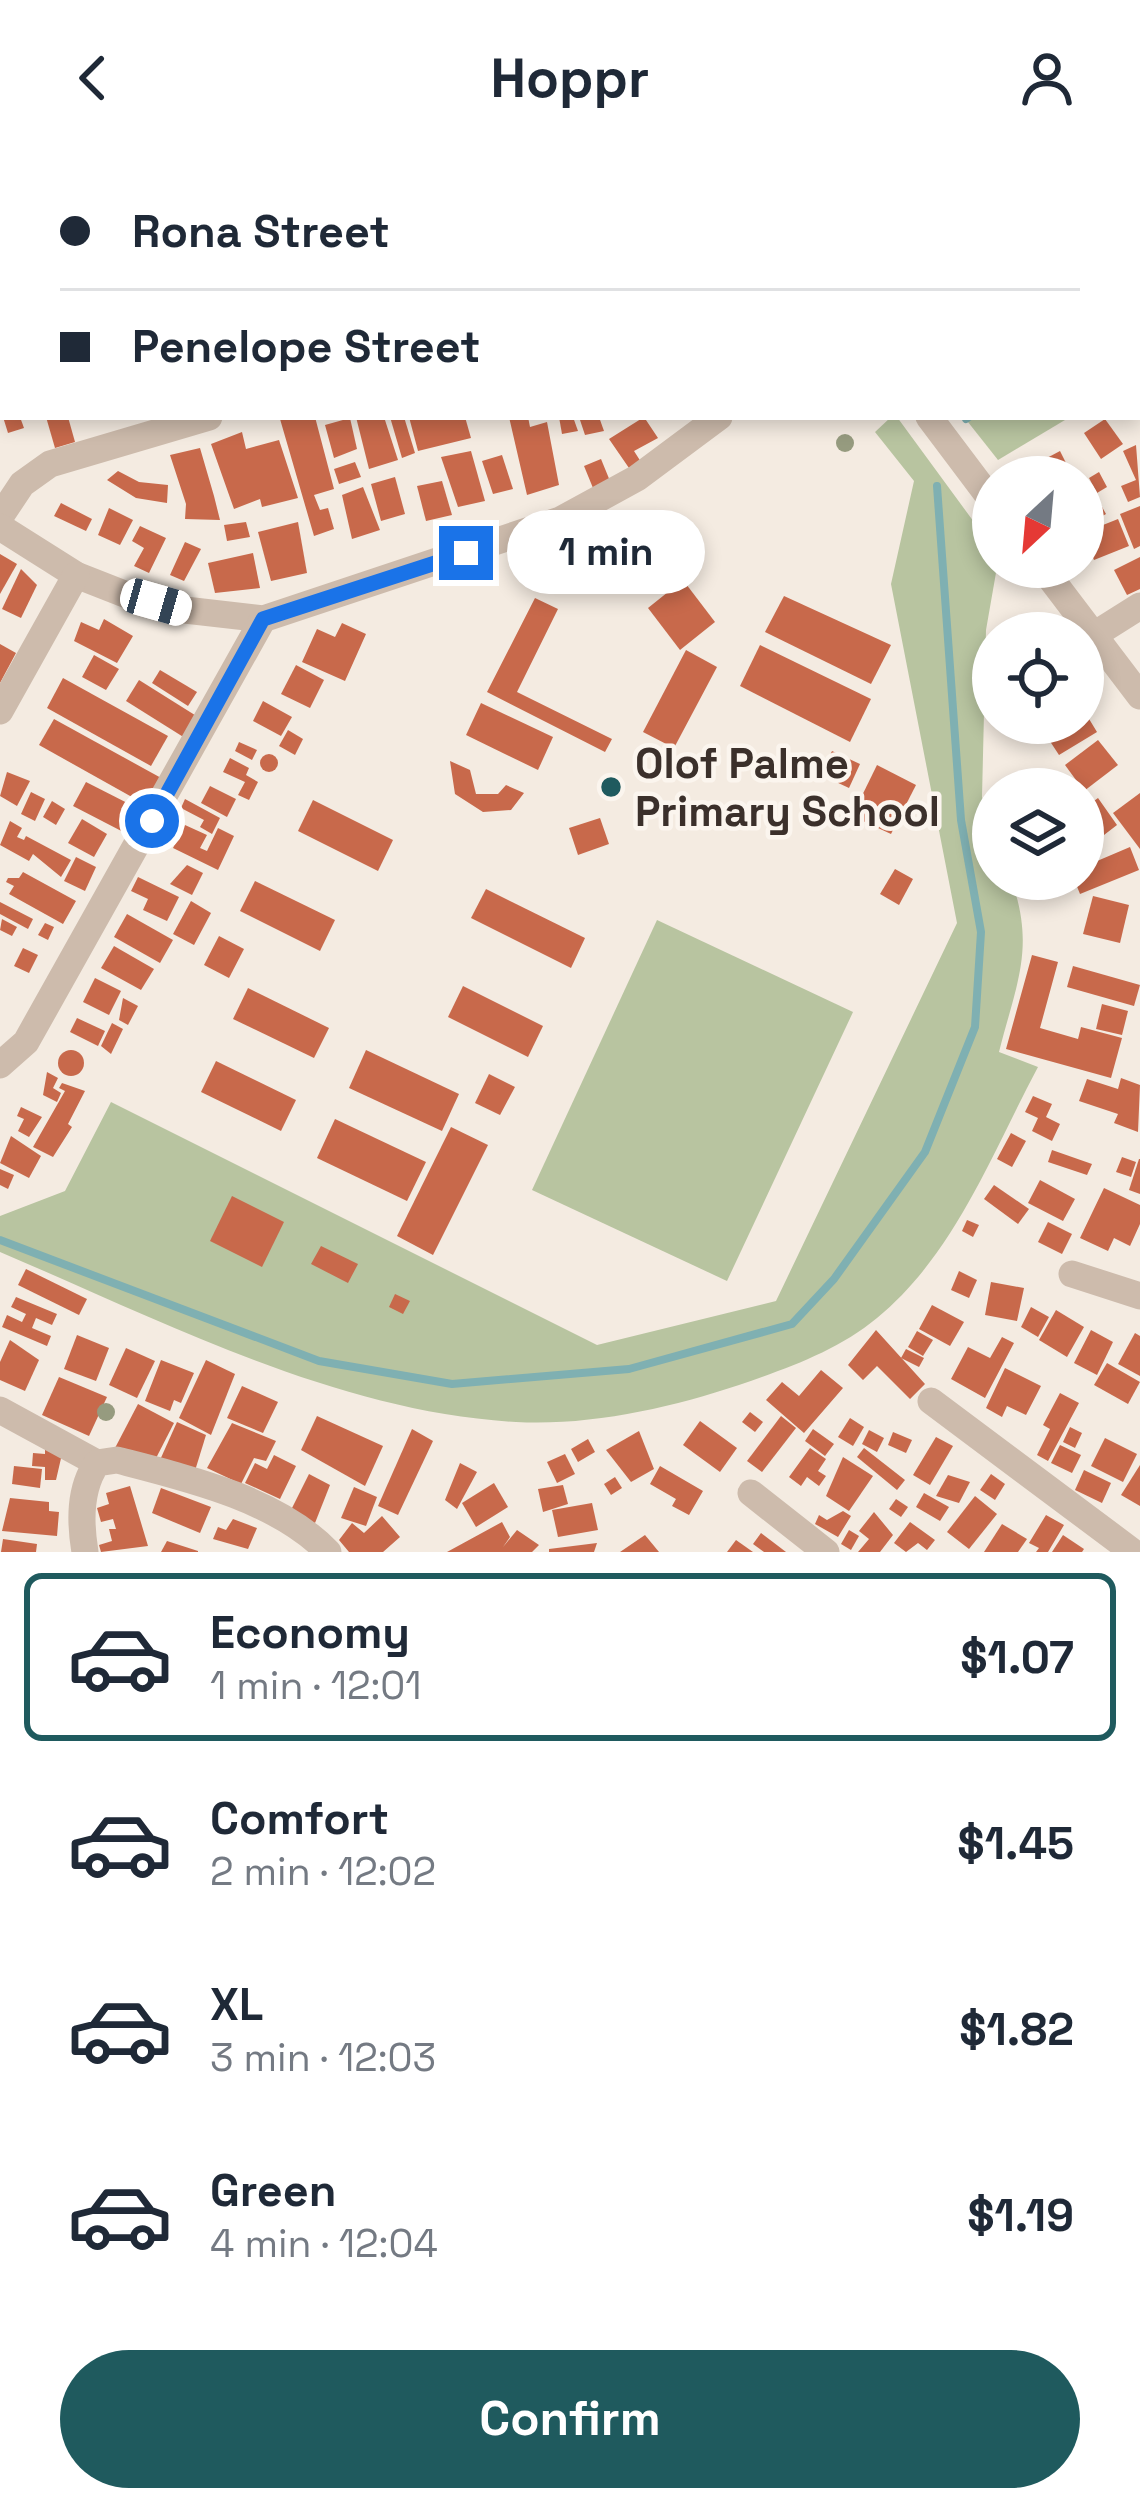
<!DOCTYPE html>
<meta charset="utf-8">
<style>
body{margin:0;font-family:"Space Grotesk",sans-serif;background:#f2f2f3;color:#1f2937;height:100vh;display:flex;flex-direction:column;font-size:45px;white-space:nowrap}
*{box-sizing:border-box;margin:0}
p{font-size:39px;color:#747a83}
.icon{flex:none;width:66px;height:66px;fill:none;stroke:currentColor;stroke-width:2;stroke-linecap:round;stroke-linejoin:round}
.map{position:relative;height:1396px;overflow:hidden}
.drawer{display:flex;flex-direction:column;background:#fff;flex:1}
.drawer>*{flex:none}
.guide{position:absolute;left:0px;top:0px;width:1140px;height:264px;box-shadow:0 6px 18px #0003;display:grid;align-content:center;height:264px;padding:0 60px;background:#fff}
.needle{width:78px;rotate:206deg}
.fabs{position:absolute;left:972px;top:300px;display:grid;gap:24px}
.fabs a{display:grid;place-items:center;width:132px;height:132px;border-radius:50%;background:#fff;box-shadow:0 6px 18px #0003;font-size:60px}
.end{position:absolute;width:54px;height:54px;margin:-27px;border:15px solid #1a73e8;background:#fff;box-shadow:0 0 0 6px #fff}
.from{border-radius:50%}
.bubble{position:absolute;height:84px;border-radius:42px;background:#fff;box-shadow:0 6px 18px #0003;font-size:39px;font-weight:700;line-height:84px;text-align:center}
.car{position:absolute;width:36px;height:72px;margin:-36px -18px;border-radius:15px;box-shadow:0 0 9px 3px #0007;background:linear-gradient(#fff 24%,#345 0 40%,#fff 0 76%,#345 0 86%,#fff 0)}
.guide b{display:flex;align-items:center;gap:42px;height:114px;font-size:45px}
.guide b+b{border-top:3px solid #e0e1e3}
.guide i{width:30px;height:30px;background:#1f2937}
ul{padding:21px 0 0;list-style:none}
li{display:flex;align-items:center;gap:36px;height:168px;margin:0 24px 18px;padding:0 36px;border:6px solid transparent;border-radius:18px}
li div{flex:1}
li b{display:block;font-size:45px}
li em{font-style:normal;font-weight:700}
li.selected{border-color:#1f5a5e}
li>.icon{width:108px;height:108px;stroke-width:1.5}
.button{display:flex;gap:24px;margin-top:auto;padding:24px 60px}
.button a{flex:1;height:138px;border-radius:72px;background:#1f5a5e;color:#fff;font-size:48px;font-weight:700;line-height:138px;text-align:center}
header{display:flex;justify-content:space-between;align-items:center;height:156px;padding:0 60px;background:#fff;font-size:54px;font-weight:700}
.map>svg:first-child{display:block}
.green{fill:#b8c4a0}
.lines{fill:none;stroke-linecap:round;stroke-linejoin:round}
.stream{stroke:#7fb0b2;stroke-width:8}
.building{fill:#c8694b}
.minor{stroke:#cdbbac;stroke-width:27}
.tree{fill:#969b7f}
.route{stroke:#1a73e8;stroke-width:15}
.poi-dot{fill:#1f5a5e;stroke:#fbf5ee;stroke-width:4.5}
.labels{text-anchor:middle;dominant-baseline:central;stroke-width:9;stroke-linejoin:round;paint-order:stroke}
.poi-label{font-size:42px;font-weight:bold;fill:#3b302b;stroke:#fbf5ee;text-anchor:start}
</style>
<header><svg class="icon" aria-label="back" viewBox="0 0 24 24"><path d="M15 5l-7 7 7 7"/></svg>Hoppr<svg class="icon" aria-label="person" viewBox="0 0 24 24"><circle cx="12" cy="8" r="4"/><path d="M4 21q1-7 8-7t8 7"/></svg></header>
<div class="map">
<svg width="1140" height="1396" viewBox="0 0 1140 1396">
<rect width="100%" height="100%" fill="#f4ebe1"/>
<g class="green">
<path d="M891 261H897L993 392 997 411 986 474 982 641 993 673V723H1011C1036 792 1016 828 999 896L1038 911C992 997 955 1098 877 1162 837 1195 788 1212 739 1229 670 1252 590 1270 516 1266 336 1256 163 1165 0 1096V1060L65 1035 111 946 597 1189 776 1145 957 767 891 428 914 325 875 276Z"/>
<polygon points="964,261 1070,261 998,304"/>
<polygon points="657,764 853,856 727,1125 532,1034"/>
</g>
<g class="lines">
<g class="stream">
<polyline points="1137,165 1140,163"/>
<polyline points="966,263 969,261"/>
<polyline points="0,1084 319,1205 452,1228 629,1213 792,1168 834,1123 925,996 975,871 981,776 961,664 937,330"/>
</g>
</g>
<g class="building">
<polygon points="3,261 20,261 24,272 8,277"/>
<polygon points="46,261 68,261 75,286 55,292"/>
<polygon points="315,261 334,333 314,339 320,354 328,352 334,373 314,380 280,263"/>
<polygon points="356,261 384,261 398,304 369,313"/>
<polygon points="390,261 404,261 415,297 402,302"/>
<polygon points="409,261 465,261 471,282 418,295"/>
<polygon points="509,261 528,261 530,271 547,266 559,329 527,339"/>
<polygon points="559,261 573,261 578,275 562,278"/>
<polygon points="579,261 599,261 604,275 585,279"/>
<polygon points="644,261 658,282 634,295 641,306 629,312 609,283"/>
<polygon points="350,262 357,293 334,302 325,269"/>
<polygon points="1105,263 1123,288 1101,303 1084,277"/>
<polygon points="242,276 246,293 279,284 298,342 262,351 260,343 234,353 211,288"/>
<polygon points="1136,289 1140,341 1128,346 1121,330 1136,324 1123,295"/>
<polygon points="200,292 214,340 220,364 185,363 186,348 170,299"/>
<polygon points="471,295 485,345 458,351 441,301"/>
<polygon points="1060,295 1072,319 1033,321 1028,312"/>
<polygon points="502,299 513,333 493,338 482,305"/>
<polygon points="601,303 610,325 593,332 584,310"/>
<polygon points="355,306 361,321 339,328 334,313"/>
<polygon points="118,315 139,326 168,329 167,347 136,342 107,324"/>
<polygon points="1099,316 1107,331 1097,337 1089,322"/>
<polygon points="395,321 405,358 381,365 371,328"/>
<polygon points="442,325 452,359 426,365 417,330"/>
<polygon points="1088,326 1106,358 1083,371 1083,329"/>
<polygon points="363,331 380,374 352,383 342,339"/>
<polygon points="61,347 92,363 86,375 54,360"/>
<polygon points="1140,350 1140,390 1134,393 1120,358"/>
<polygon points="109,352 133,364 120,389 98,379"/>
<polygon points="1118,363 1129,390 1094,404 1083,377"/>
<polygon points="246,366 250,381 227,385 224,369"/>
<polygon points="298,366 307,417 271,425 258,376"/>
<polygon points="140,370 166,382 149,417 134,410 144,392 132,385"/>
<polygon points="185,386 201,393 184,425 170,419"/>
<polygon points="253,397 260,432 215,437 208,407"/>
<polygon points="0,398 17,408 0,438"/>
<polygon points="1140,401 1140,433 1127,439 1114,414"/>
<polygon points="21,413 37,429 21,462 2,453"/>
<polygon points="683,424 715,466 680,494 648,452"/>
<polygon points="784,440 891,489 871,528 765,476"/>
<polygon points="535,442 558,453 517,536 612,583 605,596 487,536"/>
<polygon points="104,463 133,480 117,507 74,485 81,466 99,474"/>
<polygon points="342,467 366,478 345,525 302,506 317,473 335,481"/>
<polygon points="0,488 16,497 0,527"/>
<polygon points="760,489 871,543 850,586 740,530"/>
<polygon points="686,494 717,511 674,592 643,576"/>
<polygon points="94,499 119,513 106,534 82,521"/>
<polygon points="1083,499 1101,528 1083,539"/>
<polygon points="296,509 324,524 310,552 281,538"/>
<polygon points="160,514 197,536 188,550 152,527"/>
<polygon points="63,522 168,580 151,610 47,552"/>
<polygon points="139,524 198,561 185,582 126,545"/>
<polygon points="263,545 292,561 281,580 253,565"/>
<polygon points="481,547 553,581 538,614 466,579"/>
<polygon points="1083,553 1097,576 1059,599 1038,567 1083,567"/>
<polygon points="54,563 163,623 148,650 39,589"/>
<polygon points="288,574 303,583 295,599 279,590"/>
<polygon points="1098,584 1118,609 1084,635 1065,609"/>
<polygon points="239,586 257,594 252,604 235,595"/>
<polygon points="832,595 860,608 849,632 821,619"/>
<circle cx="269" cy="607" r="9"/>
<polygon points="230,602 249,612 246,619 258,626 249,644 238,639 245,626 223,616"/>
<polygon points="450,605 470,614 476,638 498,638 506,629 524,637 511,654 483,656 455,638"/>
<polygon points="877,609 916,629 891,678 852,660"/>
<polygon points="1048,615 1063,633 1026,633"/>
<polygon points="7,616 30,625 17,650 0,640"/>
<polygon points="86,626 145,656 133,681 73,650"/>
<polygon points="210,630 236,643 227,661 201,647"/>
<polygon points="31,636 45,643 35,665 21,658"/>
<polygon points="1140,637 1140,693 1113,657"/>
<polygon points="1098,642 1117,669 1104,679 1099,672 1083,684 1083,653"/>
<polygon points="185,643 220,662 212,678 200,671 204,664 181,652"/>
<polygon points="313,644 393,684 378,715 298,675"/>
<polygon points="52,645 65,653 56,669 43,661"/>
<polygon points="600,662 609,688 578,699 569,672"/>
<polygon points="82,663 107,678 94,701 68,687"/>
<polygon points="10,665 22,672 17,681 24,684 26,680 71,704 61,721 33,698 29,705 0,689"/>
<polygon points="185,669 207,679 200,692 207,695 218,672 234,680 218,714 173,692"/>
<polygon points="1130,691 1139,714 1080,738 1074,723 1083,723 1083,711"/>
<polygon points="76,701 96,711 85,735 64,725"/>
<polygon points="187,709 203,717 192,739 170,728"/>
<polygon points="895,713 913,723 899,749 880,738"/>
<polygon points="23,716 76,745 63,768 9,738 14,730 6,726 8,722 19,722"/>
<polygon points="138,721 179,741 167,765 143,754 148,743 131,735"/>
<polygon points="255,725 335,764 320,795 240,755"/>
<polygon points="486,733 585,782 571,812 471,762"/>
<polygon points="1093,740 1129,749 1120,787 1083,778"/>
<polygon points="191,745 211,757 194,789 173,778"/>
<polygon points="0,746 33,763 28,773 0,758"/>
<polygon points="127,758 173,784 160,807 114,781"/>
<polygon points="2,763 17,771 12,780 0,774"/>
<polygon points="45,767 54,771 48,784 38,779"/>
<polygon points="219,780 244,793 229,822 204,809"/>
<polygon points="114,790 154,813 141,834 101,812"/>
<polygon points="23,792 38,799 29,817 14,810"/>
<polygon points="1032,799 1058,806 1040,872 1078,883 1081,871 1122,882 1111,922 1006,893"/>
<polygon points="1073,810 1140,829 1134,850 1067,831"/>
<polygon points="95,822 121,835 109,859 83,846"/>
<polygon points="463,830 543,870 528,901 448,861"/>
<polygon points="248,832 329,872 314,902 233,863"/>
<polygon points="123,842 138,850 128,869 119,864"/>
<polygon points="1102,848 1128,855 1122,879 1096,873"/>
<polygon points="77,862 105,875 98,890 70,876"/>
<polygon points="112,867 123,873 111,898 101,890"/>
<polygon points="366,894 459,938 442,975 349,932"/>
<circle cx="71" cy="907" r="13"/>
<polygon points="216,905 296,944 281,975 201,936"/>
<polygon points="47,916 58,922 53,932 61,937 57,946 43,939"/>
<polygon points="489,918 515,931 500,959 475,947"/>
<polygon points="1121,922 1140,929 1138,976 1114,967 1118,958 1079,945 1087,923 1118,933"/>
<polygon points="62,927 85,935 68,968 72,971 53,1001 33,991 65,935 59,932"/>
<polygon points="1033,940 1052,948 1046,961 1060,968 1052,985 1032,975 1038,962 1025,956"/>
<polygon points="21,951 42,961 29,981 18,975 24,963 17,960"/>
<polygon points="335,963 426,1006 407,1045 317,1002"/>
<polygon points="451,971 488,989 433,1099 397,1080"/>
<polygon points="1011,977 1026,985 1012,1011 997,1003"/>
<polygon points="11,980 41,1000 29,1022 0,1007"/>
<polygon points="1052,994 1092,1008 1087,1019 1048,1006"/>
<polygon points="1122,1001 1136,1006 1131,1021 1116,1016"/>
<polygon points="1139,1003 1140,1003 1140,1038 1129,1034"/>
<polygon points="0,1013 14,1019 8,1033 0,1029"/>
<polygon points="1040,1024 1075,1043 1063,1065 1028,1047"/>
<polygon points="994,1029 1029,1053 1018,1068 984,1043"/>
<polygon points="1104,1032 1140,1049 1140,1068 1130,1090 1114,1082 1108,1095 1080,1082"/>
<polygon points="232,1040 284,1066 262,1111 210,1085"/>
<polygon points="967,1064 979,1069 973,1081 962,1075"/>
<polygon points="1048,1066 1072,1078 1062,1098 1038,1086"/>
<polygon points="321,1090 358,1108 348,1127 311,1108"/>
<polygon points="26,1113 87,1143 79,1159 18,1129"/>
<polygon points="959,1115 977,1124 969,1142 951,1134"/>
<polygon points="991,1126 1024,1132 1017,1165 985,1159"/>
<polygon points="395,1138 410,1145 403,1158 389,1151"/>
<polygon points="16,1141 57,1158 52,1169 36,1162 32,1172 51,1180 47,1190 2,1171 7,1159 22,1166 26,1158 11,1151"/>
<polygon points="932,1149 964,1166 950,1190 919,1173"/>
<polygon points="1031,1151 1049,1161 1038,1181 1021,1171"/>
<polygon points="1056,1154 1084,1171 1067,1201 1039,1184"/>
<polygon points="876,1174 925,1228 910,1243 877,1210 863,1224 848,1209"/>
<polygon points="1091,1174 1113,1186 1097,1219 1074,1207"/>
<polygon points="917,1175 933,1184 923,1200 908,1191"/>
<polygon points="1135,1177 1140,1180 1140,1220 1118,1208"/>
<polygon points="77,1179 109,1192 96,1225 64,1213"/>
<polygon points="1002,1181 1014,1187 985,1242 951,1223 968,1191 990,1202"/>
<polygon points="10,1184 39,1204 25,1235 0,1224 0,1206"/>
<polygon points="126,1192 155,1205 137,1242 109,1229"/>
<polygon points="906,1193 924,1202 919,1211 901,1202"/>
<polygon points="161,1204 194,1217 181,1247 174,1244 170,1255 145,1245"/>
<polygon points="206,1204 235,1218 211,1279 179,1262"/>
<polygon points="1107,1207 1140,1226 1128,1248 1094,1229"/>
<polygon points="1005,1212 1041,1230 1026,1259 1007,1250 1002,1261 986,1252"/>
<polygon points="821,1214 843,1232 804,1277 766,1244 782,1226 799,1240"/>
<polygon points="59,1221 107,1241 89,1280 42,1259"/>
<polygon points="242,1230 278,1246 263,1277 227,1262"/>
<polygon points="1060,1237 1079,1247 1048,1305 1037,1299 1050,1273 1043,1269"/>
<polygon points="138,1248 174,1267 152,1310 115,1292"/>
<polygon points="750,1256 763,1266 755,1276 742,1266"/>
<polygon points="317,1260 383,1290 365,1330 301,1294"/>
<polygon points="781,1260 796,1272 762,1316 747,1305"/>
<polygon points="850,1262 864,1271 853,1290 838,1281"/>
<polygon points="700,1265 737,1292 720,1316 683,1289"/>
<polygon points="177,1266 206,1279 194,1318 160,1304"/>
<polygon points="232,1267 276,1285 266,1305 254,1302 241,1328 207,1312"/>
<polygon points="1070,1271 1082,1277 1075,1292 1063,1286"/>
<polygon points="412,1273 433,1285 398,1359 378,1350"/>
<polygon points="813,1273 834,1288 825,1300 805,1285"/>
<polygon points="869,1274 884,1282 877,1296 862,1288"/>
<polygon points="639,1275 654,1313 631,1326 606,1294"/>
<polygon points="893,1276 912,1284 906,1297 888,1289"/>
<polygon points="936,1281 953,1290 930,1329 913,1319"/>
<polygon points="1105,1282 1137,1298 1123,1326 1091,1310"/>
<polygon points="588,1283 595,1296 578,1306 571,1293"/>
<polygon points="1060,1289 1081,1299 1072,1317 1051,1307"/>
<polygon points="45,1290 62,1298 56,1324 45,1324 45,1311 32,1310 33,1297 45,1298"/>
<polygon points="810,1292 826,1303 818,1315 826,1320 819,1330 807,1321 801,1330 789,1321"/>
<polygon points="864,1292 905,1324 897,1334 857,1301"/>
<polygon points="565,1298 575,1318 557,1327 547,1306"/>
<polygon points="274,1299 296,1310 280,1343 245,1327 255,1307 267,1313"/>
<polygon points="843,1301 873,1320 849,1355 826,1340"/>
<polygon points="460,1307 477,1316 457,1353 445,1344"/>
<polygon points="1140,1309 1140,1350 1121,1339"/>
<polygon points="14,1310 42,1313 40,1332 12,1328"/>
<polygon points="660,1310 703,1335 689,1359 672,1350 676,1343 650,1328"/>
<polygon points="1084,1314 1111,1327 1102,1347 1075,1334"/>
<polygon points="309,1318 330,1329 315,1367 290,1356"/>
<polygon points="991,1318 1005,1328 995,1344 980,1334"/>
<polygon points="948,1319 970,1326 959,1347 936,1340"/>
<polygon points="615,1321 622,1332 611,1339 604,1328"/>
<polygon points="494,1327 508,1351 476,1371 462,1347"/>
<polygon points="563,1329 568,1348 543,1356 538,1333"/>
<polygon points="130,1330 148,1390 101,1396 99,1389 112,1385 109,1373 116,1373 113,1363 101,1366 97,1352 109,1348 106,1337"/>
<polygon points="354,1331 377,1341 366,1370 341,1362"/>
<polygon points="161,1332 211,1351 200,1377 152,1357"/>
<polygon points="924,1337 949,1351 940,1365 916,1351"/>
<polygon points="975,1340 997,1358 969,1393 947,1376"/>
<polygon points="10,1342 49,1346 49,1355 59,1356 57,1380 2,1375"/>
<polygon points="896,1343 908,1351 901,1361 889,1353"/>
<polygon points="592,1347 598,1374 558,1381 552,1354"/>
<polygon points="843,1355 851,1360 838,1381 815,1368 819,1359 827,1364"/>
<polygon points="874,1356 893,1379 880,1396 858,1396 869,1383 859,1375"/>
<polygon points="1046,1359 1064,1369 1048,1396 1036,1396 1039,1392 1029,1387"/>
<polygon points="382,1360 400,1381 383,1396 349,1396 339,1384 352,1367 364,1377"/>
<polygon points="233,1363 257,1372 248,1393 213,1383 218,1371 226,1374"/>
<polygon points="502,1366 510,1381 503,1391 517,1374 539,1389 532,1396 447,1396"/>
<polygon points="910,1366 935,1384 927,1394 918,1387 906,1396 894,1387"/>
<polygon points="1002,1368 1027,1383 1018,1396 984,1396"/>
<polygon points="849,1374 859,1380 851,1394 841,1388"/>
<polygon points="761,1377 786,1396 764,1396 753,1388"/>
<polygon points="645,1379 659,1396 620,1396"/>
<polygon points="1063,1379 1084,1393 1082,1396 1052,1396"/>
<polygon points="3,1383 37,1388 36,1396 1,1396"/>
<polygon points="736,1384 753,1396 727,1396"/>
<polygon points="167,1385 198,1395 198,1396 161,1396"/>
<polygon points="597,1387 594,1396 549,1396 549,1393"/>
</g>
<g class="lines">
<g class="minor">
<polyline points="734,0 736,3"/>
<polyline points="284,3 291,0"/>
<polyline points="1135,3 1137,0"/>
<polyline points="0,78 3,77"/>
<polyline points="929,261 993,346"/>
<polyline points="0,361 22,328 50,308 209,261"/>
<polyline points="0,371 76,419 127,439 185,454 263,463 560,364 637,322 719,261"/>
<polyline points="1042,411 1140,540"/>
<polyline points="1094,479 1140,450"/>
<polyline points="0,555 76,419"/>
<polyline points="0,909 26,886 263,463"/>
<polyline points="1072,1118 1140,1140"/>
<polyline points="931,1245 1133,1396"/>
<polyline points="0,1254 97,1307"/>
<polyline points="751,1337 826,1396"/>
<path d="M85 1396C80 1366 79 1333 97 1307L117 1304C187 1322 277 1343 328 1396"/>
</g>
</g>
<g class="tree">
<circle cx="845" cy="287" r="9"/>
<circle cx="106" cy="1256" r="9"/>
</g>
<g class="lines">
<polyline class="route" points="152,665 263,463 466,397"/>
</g>
<circle class="poi-dot" cx="611" cy="631" r="12"/>
<g class="labels">
<g class="poi-label">
<text x="635" y="607">Olof Palme<tspan x="635" dy="48">Primary School</tspan></text>
</g>
</g>
</svg>
<div class="fabs">
<a><svg class="needle" viewBox="-14 -14 28 28"><path d="M0-13l5 13h-10z" fill="#e53935"/><path d="M0 13l5-13h-10z" fill="#747a83"/></svg></a>
<a><svg class="icon" aria-label="locate" viewBox="0 0 24 24"><circle cx="12" cy="12" r="6"/><path d="M12 2v4M12 18v4M2 12h4M18 12h4"/></svg></a>
<a><svg class="icon" aria-label="layers" viewBox="0 0 24 24"><path d="M12 4l9 5-9 5-9-5zM3 14l9 5 9-5"/></svg></a>
</div>
<i class="end from" style="left:152px;top:665px"></i>
<i class="end" style="left:466px;top:397px"></i>
<div class="bubble" style="left:507px;top:354px;width:198px">1 min</div>
<i class="car" style="left:156px;top:446px;rotate:106deg"></i>
<div class="guide">
<b><i class="from"></i>Rona Street</b>
<b><i></i>Penelope Street</b>
</div>
</div>
<section class="drawer">
<ul>
<li class="selected"><svg class="icon" aria-label="car" viewBox="0 0 24 24"><path d="M5 17H2v-5l4-1 3-4h7l3 4 3 1v5h-3M9 17h6M6 11h13"/><circle cx="7" cy="17" r="2"/><circle cx="17" cy="17" r="2"/></svg><div><b>Economy</b><p>1 min · 12:01</p></div><em>$1.07</em></li>
<li><svg class="icon" aria-label="car" viewBox="0 0 24 24"><path d="M5 17H2v-5l4-1 3-4h7l3 4 3 1v5h-3M9 17h6M6 11h13"/><circle cx="7" cy="17" r="2"/><circle cx="17" cy="17" r="2"/></svg><div><b>Comfort</b><p>2 min · 12:02</p></div><em>$1.45</em></li>
<li><svg class="icon" aria-label="car" viewBox="0 0 24 24"><path d="M5 17H2v-5l4-1 3-4h7l3 4 3 1v5h-3M9 17h6M6 11h13"/><circle cx="7" cy="17" r="2"/><circle cx="17" cy="17" r="2"/></svg><div><b>XL</b><p>3 min · 12:03</p></div><em>$1.82</em></li>
<li><svg class="icon" aria-label="car" viewBox="0 0 24 24"><path d="M5 17H2v-5l4-1 3-4h7l3 4 3 1v5h-3M9 17h6M6 11h13"/><circle cx="7" cy="17" r="2"/><circle cx="17" cy="17" r="2"/></svg><div><b>Green</b><p>4 min · 12:04</p></div><em>$1.19</em></li>
</ul>
<div class="button"><a>Confirm</a></div>
</section>
